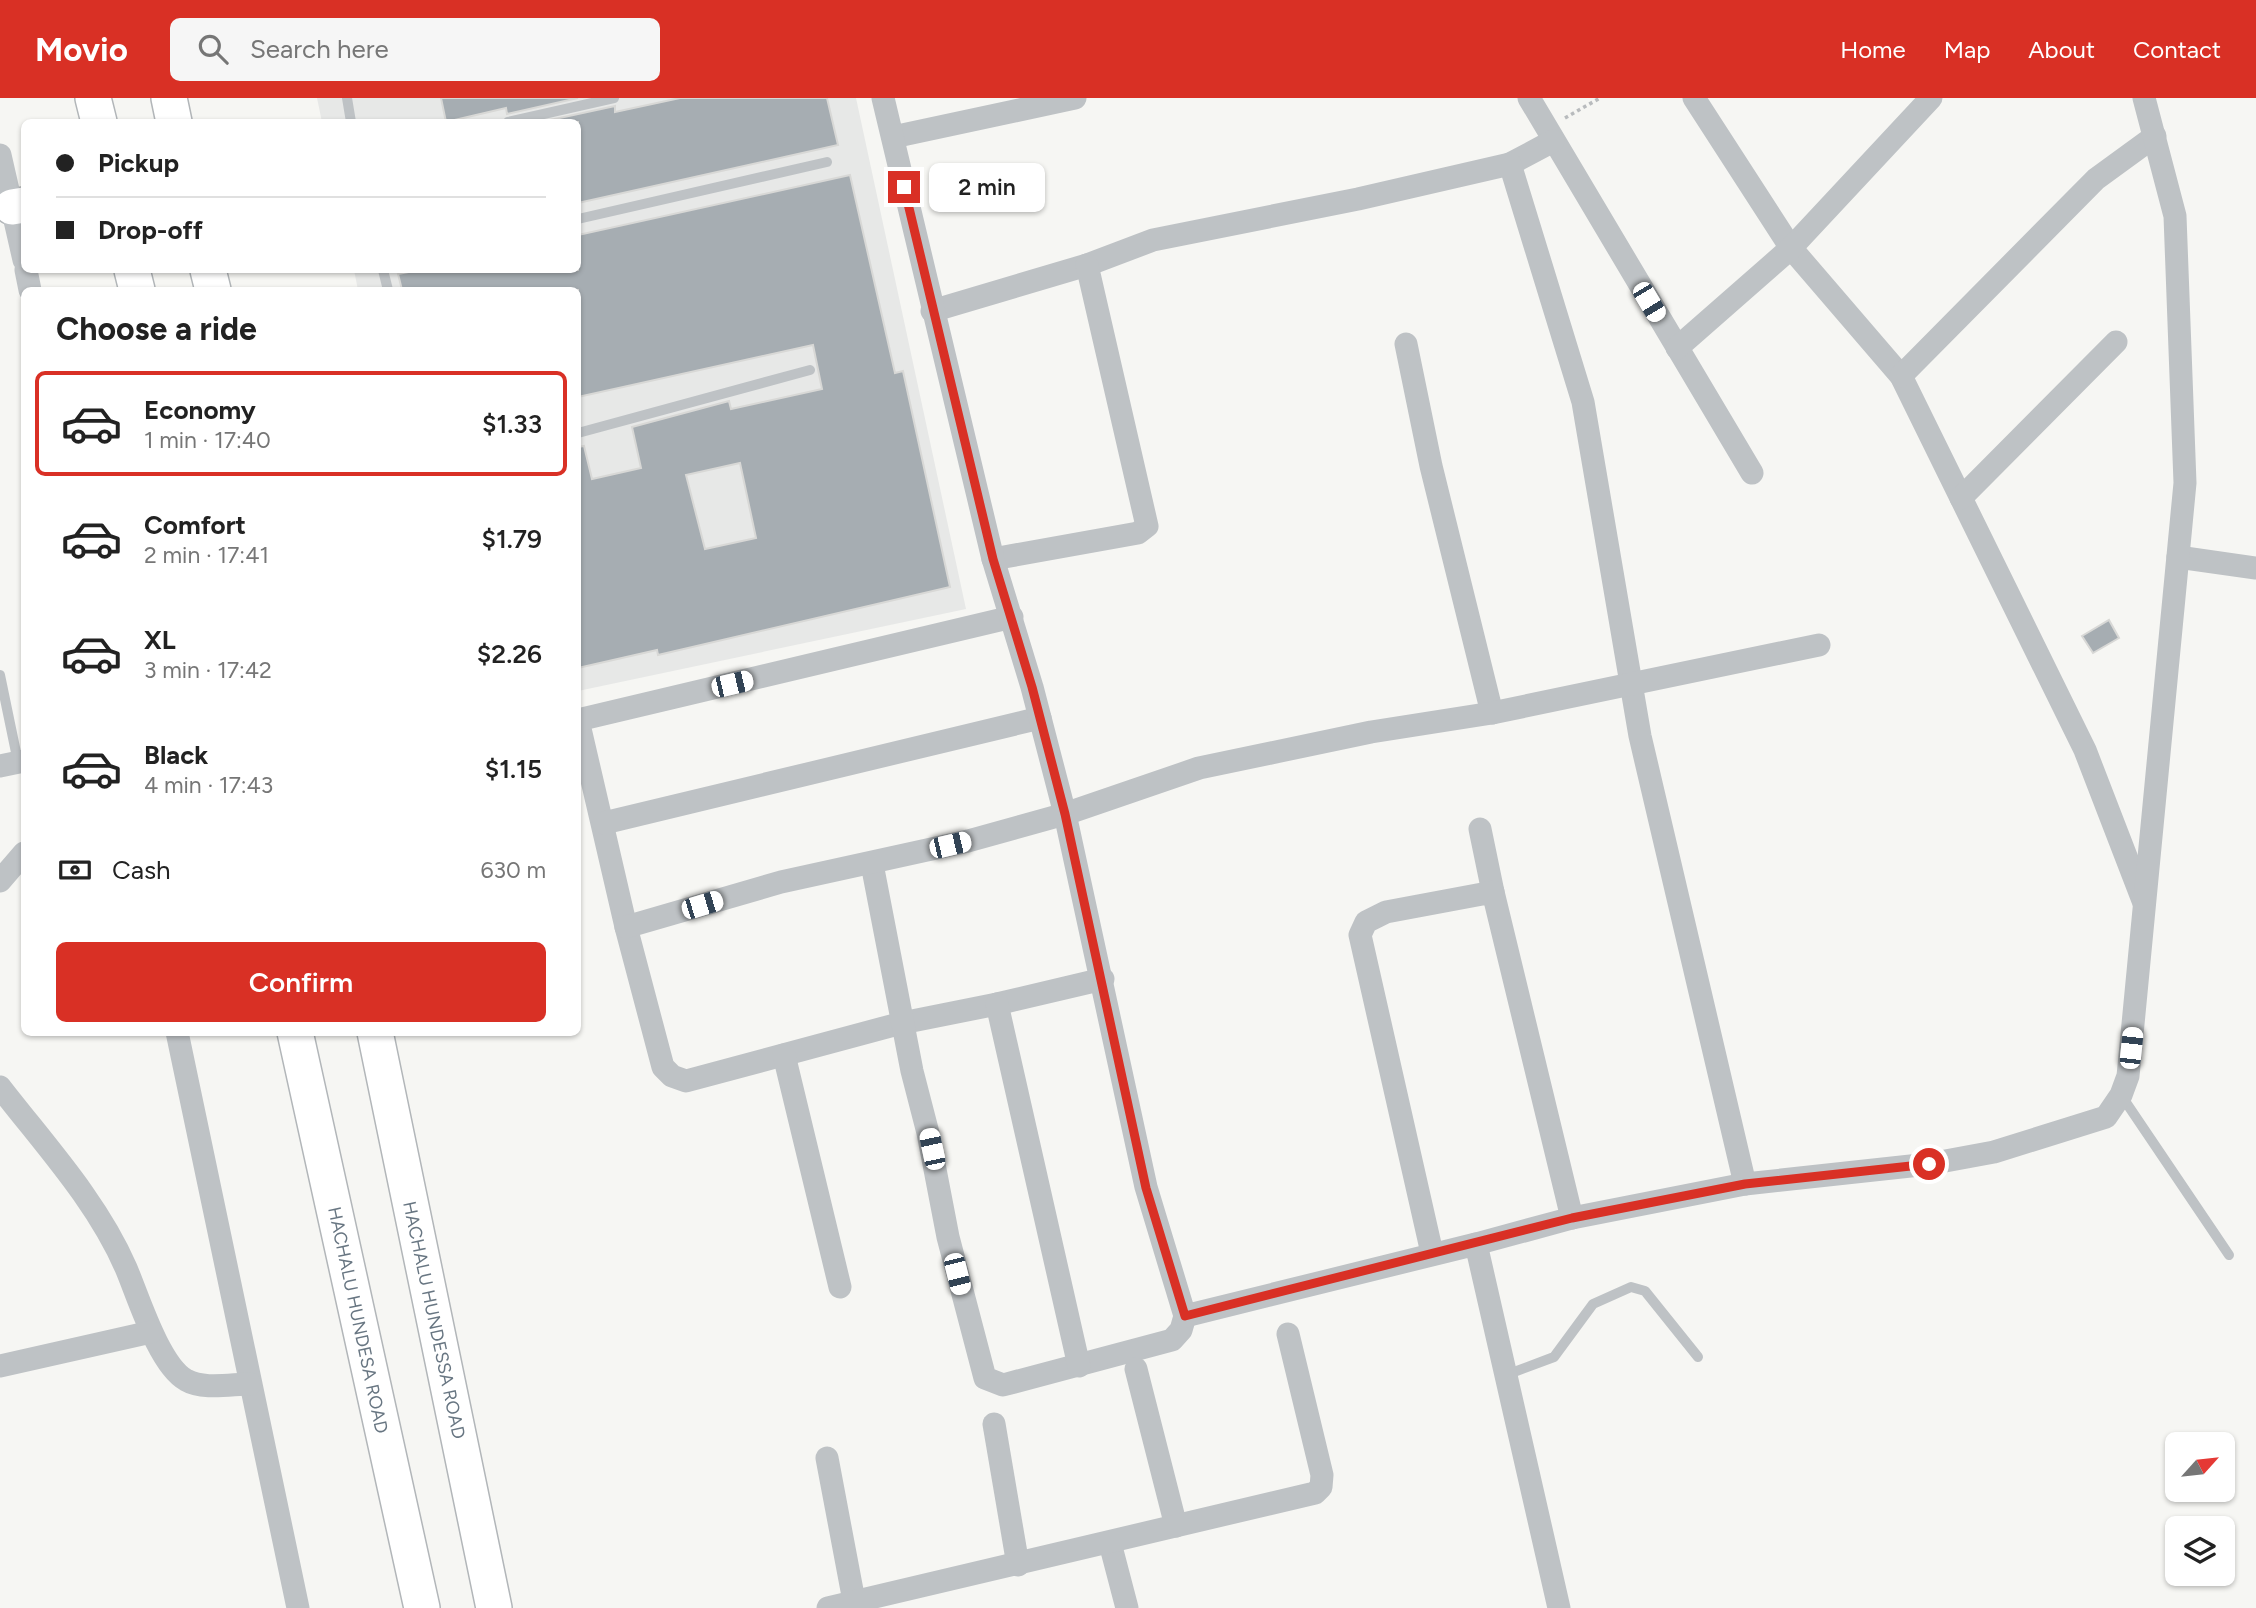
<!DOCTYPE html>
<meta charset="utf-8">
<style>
body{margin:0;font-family:Figtree,sans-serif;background:#f6f6f6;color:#222;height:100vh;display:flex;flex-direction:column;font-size:26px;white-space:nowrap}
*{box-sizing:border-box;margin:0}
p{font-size:23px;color:#767676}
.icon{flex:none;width:38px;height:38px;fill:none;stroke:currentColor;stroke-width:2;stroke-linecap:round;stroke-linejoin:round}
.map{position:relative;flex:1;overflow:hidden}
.side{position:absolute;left:21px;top:189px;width:560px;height:749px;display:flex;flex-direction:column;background:#fff;border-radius:10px;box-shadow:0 2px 5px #0004}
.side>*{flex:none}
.guide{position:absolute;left:21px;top:21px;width:560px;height:154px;border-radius:10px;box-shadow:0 2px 5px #0004;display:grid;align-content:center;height:154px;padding:0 35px;background:#fff}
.needle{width:46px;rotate:63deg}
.tools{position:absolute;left:2165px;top:1334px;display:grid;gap:14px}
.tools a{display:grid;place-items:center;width:70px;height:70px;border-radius:10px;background:#fff;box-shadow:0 2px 5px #0004;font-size:35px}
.end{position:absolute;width:32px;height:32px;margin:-16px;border:9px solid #d93025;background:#fff;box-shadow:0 0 0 4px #fff}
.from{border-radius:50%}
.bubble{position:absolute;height:49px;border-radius:10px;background:#fff;box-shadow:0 2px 5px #0004;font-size:23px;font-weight:600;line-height:49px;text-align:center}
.car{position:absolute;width:21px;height:42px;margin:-21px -10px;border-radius:9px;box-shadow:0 0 5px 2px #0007;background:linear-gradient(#fff 24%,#345 0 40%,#fff 0 76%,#345 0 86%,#fff 0)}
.guide b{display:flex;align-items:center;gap:24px;height:66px;font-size:26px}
.guide b+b{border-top:2px solid #e0e0e0}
.guide i{width:18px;height:18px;background:#222}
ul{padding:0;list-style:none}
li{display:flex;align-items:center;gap:21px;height:105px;margin:0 14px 10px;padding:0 21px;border:4px solid transparent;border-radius:10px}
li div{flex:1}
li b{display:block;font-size:26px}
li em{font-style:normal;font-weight:600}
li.on{border-color:#d93025}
li>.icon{width:63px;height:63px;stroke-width:1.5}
h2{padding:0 35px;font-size:32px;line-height:84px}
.pay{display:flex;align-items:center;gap:18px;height:77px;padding:0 35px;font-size:26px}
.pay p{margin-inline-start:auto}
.action{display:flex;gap:14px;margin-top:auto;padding:14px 35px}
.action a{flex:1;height:80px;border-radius:10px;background:#d93025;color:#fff;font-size:28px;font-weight:600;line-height:80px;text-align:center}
header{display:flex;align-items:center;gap:42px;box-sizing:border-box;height:98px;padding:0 35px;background:#d93025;color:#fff}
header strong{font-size:33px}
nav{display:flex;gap:38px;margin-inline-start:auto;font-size:24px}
.search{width:490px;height:63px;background:#f6f6f6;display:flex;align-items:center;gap:18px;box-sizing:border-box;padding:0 24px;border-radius:10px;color:#767676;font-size:26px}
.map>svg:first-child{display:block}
.built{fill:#e7e8e7}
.building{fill:#a6adb2;stroke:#d8d8d6;stroke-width:2;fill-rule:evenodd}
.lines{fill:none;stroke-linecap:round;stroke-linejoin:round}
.primary-casing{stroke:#b2b6b9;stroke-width:38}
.path{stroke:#b8bbbd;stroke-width:3.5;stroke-dasharray:3.5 3.5;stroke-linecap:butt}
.service{stroke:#bec2c5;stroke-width:10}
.minor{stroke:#bec2c5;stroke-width:23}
.primary{stroke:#fff;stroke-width:35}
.route{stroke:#d93025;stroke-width:9}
.labels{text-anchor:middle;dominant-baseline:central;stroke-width:7;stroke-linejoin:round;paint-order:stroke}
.street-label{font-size:18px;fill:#687682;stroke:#fff}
</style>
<header>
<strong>Movio</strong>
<div class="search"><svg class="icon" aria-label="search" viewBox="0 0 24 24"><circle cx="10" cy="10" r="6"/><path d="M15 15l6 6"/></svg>Search here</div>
<nav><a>Home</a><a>Map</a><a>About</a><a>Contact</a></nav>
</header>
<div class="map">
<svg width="2256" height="1510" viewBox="0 0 2256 1510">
<rect width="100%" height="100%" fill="#f6f6f3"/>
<polygon class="built" points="317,0 856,0 966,511 578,593 578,192 358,192 354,172 578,172 578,24 322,24"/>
<g class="building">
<polygon points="441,0 578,0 507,16 506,10 446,24"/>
<polygon points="680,0 827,0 838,47 578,105 578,24 541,24 615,8 615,14"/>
<path d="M850 77 895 275 903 273 950 489 658 557 657 552 578 570V349L584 348 592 381 641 370 632 329 729 303 731 311 822 291 813 247 578 299V192H402L398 176 419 172H578V137ZM740 365 756 440 705 451 686 377Z"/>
<polygon points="2109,522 2119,540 2093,555 2082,538"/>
</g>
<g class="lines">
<g class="primary-casing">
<g id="primary">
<polyline points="93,0 99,24"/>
<polyline points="169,0 174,24"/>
<polyline points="12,109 24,107"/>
<polyline points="132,172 137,192"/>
<polyline points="208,172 213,192"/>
<polyline points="295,934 422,1510"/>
<polyline points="375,934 494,1510"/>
</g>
</g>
<polyline class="path" points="1565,20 1600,0"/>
<g class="service">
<polyline points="347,0 351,24"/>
<polyline points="508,24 614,0"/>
<polyline points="578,121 827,64"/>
<polyline points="383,172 388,192"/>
<polyline points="578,335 810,272"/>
<polyline points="0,577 18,664"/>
<polyline points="2121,997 2229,1157"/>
<polyline points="1506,1277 1554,1259 1593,1206 1631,1189 1645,1193 1698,1259"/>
</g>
<g class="minor">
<polyline points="1529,0 1752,375"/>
<polyline points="1694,0 1791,150 1901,278 2085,652 2144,805"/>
<polyline points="893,39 1075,0"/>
<polyline points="0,57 24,162"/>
<polyline points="1510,66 1553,43"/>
<polyline points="26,172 30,192"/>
<polyline points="932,213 1087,167 1153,142 1358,101 1510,66 1583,304 1640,638 1745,1086"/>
<polyline points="1406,246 1431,368 1492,615"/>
<polyline points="1677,250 1791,150 1931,0"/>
<polyline points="1901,278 2096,81 2155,38"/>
<polyline points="1961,400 2116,244"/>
<polyline points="2178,459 2256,470"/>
<polyline points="993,461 1138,435 1147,428 1087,167"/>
<polyline points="578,622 626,829 663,969 672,978 686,983 902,925 997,906 1103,881"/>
<polyline points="578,622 1012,519"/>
<polyline points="0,668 24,663"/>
<polyline points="604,725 1040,620"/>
<polyline points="1480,731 1493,794"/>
<polyline points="872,766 912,973 928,1035 948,1139 985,1280 1003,1287 1172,1242 1181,1232 1185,1218 1146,1089 1065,716 1032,589 993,461 883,0"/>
<polyline points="0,783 24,755"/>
<polyline points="626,829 781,784 968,743 1065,716 1199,670 1371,634 1492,615 1819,547"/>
<polyline points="997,906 1079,1268"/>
<polyline points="177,934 298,1510"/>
<polyline points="784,957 840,1189"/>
<path d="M0 989C44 1046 97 1103 126 1170 138 1198 159 1267 186 1282 203 1292 232 1286 250 1286"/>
<polyline points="1476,1146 1572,1120 1745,1086 1929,1066 1994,1054 2106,1019 2121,997 2128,978 2185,385 2175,118 2144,0"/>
<polyline points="1432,1155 1360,837 1366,824 1386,814 1493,794 1572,1120"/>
<polyline points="1185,1218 1476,1146 1559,1510"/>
<polyline points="0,1268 151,1234"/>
<polyline points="1136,1271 1176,1428"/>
<polyline points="994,1326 1018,1467"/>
<polyline points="827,1360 854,1503"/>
<polyline points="1110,1445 1127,1510"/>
<polyline points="828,1510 1315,1395 1321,1389 1322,1377 1288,1236"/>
</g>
<use href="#primary" class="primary"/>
</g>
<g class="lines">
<polyline class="route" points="904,89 993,461 1032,589 1065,716 1146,1090 1185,1218 1572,1120 1745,1086 1929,1066"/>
</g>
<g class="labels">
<g class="street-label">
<text transform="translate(358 1222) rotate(78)">HACHALU HUNDESA ROAD</text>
<text transform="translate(434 1222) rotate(78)">HACHALU HUNDESSA ROAD</text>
</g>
</g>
</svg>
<div class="tools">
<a><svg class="needle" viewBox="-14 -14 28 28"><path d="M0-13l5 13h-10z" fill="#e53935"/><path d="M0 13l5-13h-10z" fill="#767676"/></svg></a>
<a><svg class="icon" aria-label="layers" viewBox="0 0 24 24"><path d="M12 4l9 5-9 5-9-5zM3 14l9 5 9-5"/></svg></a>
</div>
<i class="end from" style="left:1929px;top:1066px"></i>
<i class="end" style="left:904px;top:89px"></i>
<div class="bubble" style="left:929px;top:65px;width:116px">2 min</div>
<i class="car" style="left:1649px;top:204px;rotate:149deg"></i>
<i class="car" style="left:732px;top:586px;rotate:77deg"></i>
<i class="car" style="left:950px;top:747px;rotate:77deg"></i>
<i class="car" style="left:702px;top:807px;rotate:73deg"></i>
<i class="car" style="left:2131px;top:950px;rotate:6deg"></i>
<i class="car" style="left:932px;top:1051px;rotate:348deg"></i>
<i class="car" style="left:957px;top:1176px;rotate:166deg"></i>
<div class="guide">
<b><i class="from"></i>Pickup</b>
<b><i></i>Drop-off</b>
</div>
<section class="side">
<h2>Choose a ride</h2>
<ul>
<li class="on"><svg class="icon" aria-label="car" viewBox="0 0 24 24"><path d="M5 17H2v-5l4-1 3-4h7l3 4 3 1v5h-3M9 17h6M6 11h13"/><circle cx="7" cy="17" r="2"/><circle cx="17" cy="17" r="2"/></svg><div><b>Economy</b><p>1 min · 17:40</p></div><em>$1.33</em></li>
<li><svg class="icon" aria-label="car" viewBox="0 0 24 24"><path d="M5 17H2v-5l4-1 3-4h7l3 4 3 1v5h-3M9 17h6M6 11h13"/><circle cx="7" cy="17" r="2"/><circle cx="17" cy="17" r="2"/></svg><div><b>Comfort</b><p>2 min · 17:41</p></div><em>$1.79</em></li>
<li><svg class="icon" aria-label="car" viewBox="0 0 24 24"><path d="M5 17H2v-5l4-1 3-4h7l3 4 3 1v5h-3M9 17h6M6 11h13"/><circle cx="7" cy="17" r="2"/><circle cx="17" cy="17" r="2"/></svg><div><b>XL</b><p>3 min · 17:42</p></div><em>$2.26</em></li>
<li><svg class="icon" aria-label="car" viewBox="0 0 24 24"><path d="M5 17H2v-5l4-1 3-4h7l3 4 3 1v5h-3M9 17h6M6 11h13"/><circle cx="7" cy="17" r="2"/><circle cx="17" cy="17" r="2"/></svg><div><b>Black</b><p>4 min · 17:43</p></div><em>$1.15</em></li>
</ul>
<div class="pay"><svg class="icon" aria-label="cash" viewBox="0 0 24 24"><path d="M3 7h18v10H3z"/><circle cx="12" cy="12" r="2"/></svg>Cash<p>630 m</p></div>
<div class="action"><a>Confirm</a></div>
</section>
</div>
